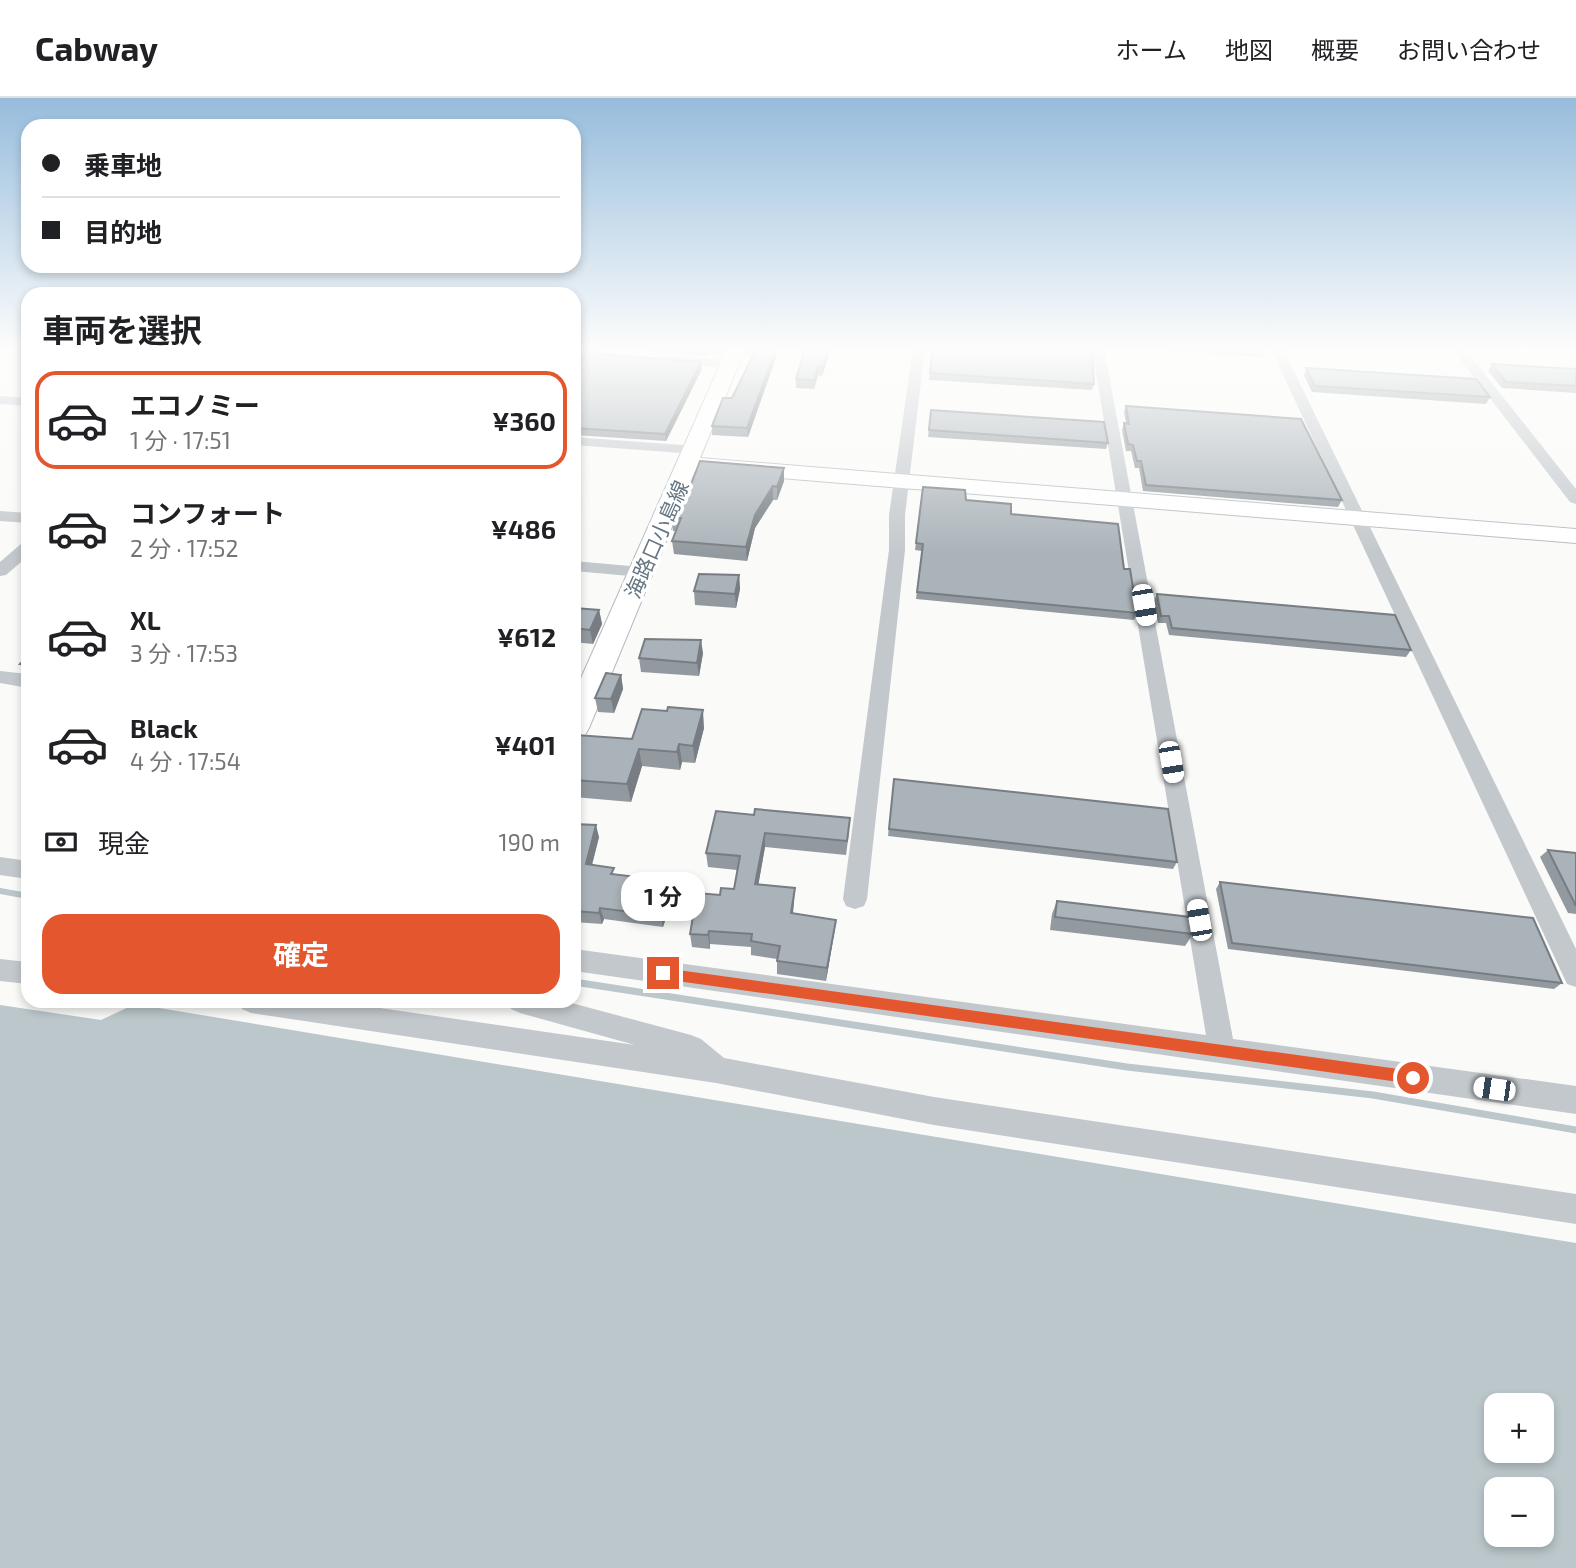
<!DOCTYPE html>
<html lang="ja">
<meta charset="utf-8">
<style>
body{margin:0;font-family:"Exo 2","Noto Sans JP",sans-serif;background:#f2f2f2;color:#202124;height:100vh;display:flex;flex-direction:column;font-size:26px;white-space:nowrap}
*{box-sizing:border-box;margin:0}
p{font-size:23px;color:#757577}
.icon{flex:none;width:38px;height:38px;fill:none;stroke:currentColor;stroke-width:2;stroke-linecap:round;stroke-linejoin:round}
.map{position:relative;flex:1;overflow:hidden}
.side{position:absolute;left:21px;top:189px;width:560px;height:721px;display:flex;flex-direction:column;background:#fff;border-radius:21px;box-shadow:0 4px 10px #0003}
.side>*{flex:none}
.top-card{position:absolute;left:21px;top:21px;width:560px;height:154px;border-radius:21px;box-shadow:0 4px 10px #0003;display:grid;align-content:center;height:154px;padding:0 21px;background:#fff}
.controls{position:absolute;left:1484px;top:1295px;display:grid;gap:14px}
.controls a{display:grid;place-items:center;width:70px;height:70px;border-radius:14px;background:#fff;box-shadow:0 4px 10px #0003;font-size:35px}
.end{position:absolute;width:32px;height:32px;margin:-16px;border:9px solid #e4572e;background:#fff;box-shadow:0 0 0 4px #fff}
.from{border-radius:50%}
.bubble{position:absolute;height:49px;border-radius:21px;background:#fff;box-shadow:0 4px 10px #0003;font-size:23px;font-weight:700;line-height:49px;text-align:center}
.car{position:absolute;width:21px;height:42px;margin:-21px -10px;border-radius:9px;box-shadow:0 0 5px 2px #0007;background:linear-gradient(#fff 24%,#345 0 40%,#fff 0 76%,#345 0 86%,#fff 0)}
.top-card b{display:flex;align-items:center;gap:24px;height:66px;font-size:26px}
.top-card b+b{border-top:2px solid #e0e0e0}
.top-card i{width:18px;height:18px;background:#202124}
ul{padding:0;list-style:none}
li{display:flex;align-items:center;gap:21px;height:98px;margin:0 14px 10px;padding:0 7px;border:4px solid transparent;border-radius:21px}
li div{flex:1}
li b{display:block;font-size:26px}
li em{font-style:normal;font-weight:700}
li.current{border-color:#e4572e}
li>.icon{width:63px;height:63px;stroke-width:1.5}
h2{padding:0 21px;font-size:32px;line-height:84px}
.pay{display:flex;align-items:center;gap:18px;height:77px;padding:0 21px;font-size:26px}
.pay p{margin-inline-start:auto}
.primary-button{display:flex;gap:14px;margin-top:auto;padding:14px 21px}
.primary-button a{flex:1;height:80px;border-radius:21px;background:#e4572e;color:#fff;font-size:28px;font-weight:700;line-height:80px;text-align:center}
header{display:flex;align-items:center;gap:42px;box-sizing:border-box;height:98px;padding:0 35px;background:#fff;border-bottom:2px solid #e0e0e0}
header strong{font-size:33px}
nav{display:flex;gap:38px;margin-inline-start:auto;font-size:24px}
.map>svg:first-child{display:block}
.water{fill:#bbc7cb;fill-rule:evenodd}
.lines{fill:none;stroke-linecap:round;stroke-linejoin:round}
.stream-far1{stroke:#bbc7cb;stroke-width:6}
.stream{stroke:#bbc7cb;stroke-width:7}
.secondary-casing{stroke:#b3babf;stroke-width:2}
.street{fill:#c3c8cc;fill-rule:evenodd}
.secondary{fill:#fff;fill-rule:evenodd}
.wall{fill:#929a9f}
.shaded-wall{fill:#777d82}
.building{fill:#aab3b9;stroke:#777d82;stroke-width:2}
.route{fill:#e4572e}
.labels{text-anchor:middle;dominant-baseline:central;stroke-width:7;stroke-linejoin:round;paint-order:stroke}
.far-street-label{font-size:21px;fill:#657683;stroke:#fff}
</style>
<header>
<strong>Cabway</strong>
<nav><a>ホーム</a><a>地図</a><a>概要</a><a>お問い合わせ</a></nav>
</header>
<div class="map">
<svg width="1576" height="1470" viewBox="0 0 1576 1470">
<rect width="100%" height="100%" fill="#fafaf8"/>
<path class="water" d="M135 906 1576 1145V1470H0V907L101 922ZM1496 1307H1542V1353H1496ZM1496 1391H1542V1437H1496Z"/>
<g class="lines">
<polyline class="stream-far1" points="0,793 28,798"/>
<polyline class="stream" points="574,884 1127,969 1373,997 1576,1032"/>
<g class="secondary-casing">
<polygon id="secondary" points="727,251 745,251 700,360 1576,431 1576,445 695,373 589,630 585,637 574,641 574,596"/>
</g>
<g class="street">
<polygon points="574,251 615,254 621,258 615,262 574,259"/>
<polygon points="913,251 925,251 905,417 905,452 867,801 864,808 855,811 846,808 843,801 889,452 889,417"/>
<polygon points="1092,251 1104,251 1233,941 1576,988 1576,1016 574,873 574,851 1206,937"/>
<polygon points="1271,251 1283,251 1576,851 1576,889 1567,886"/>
<polygon points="1452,251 1465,251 1576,391 1576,406 1570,404"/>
<polygon points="670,258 730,262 736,266 730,270 665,265 665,259"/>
<polygon points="0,298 28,300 28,308 0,306"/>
<polygon points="574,339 695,348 702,352 695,356 574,347"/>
<polygon points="0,413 28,415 28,425 0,423"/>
<polygon points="28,444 28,458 6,477 0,478 0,464 22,445"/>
<polygon points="574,463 641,469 650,474 641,479 574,473"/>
<polygon points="0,573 28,576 28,590 0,585"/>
<polygon points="0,759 28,763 28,781 0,777"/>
<polygon points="0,861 28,864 28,886 0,883"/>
<polygon points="238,903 332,903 635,947 520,915 511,911 507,903 564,903 691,937 701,941 724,960 934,999 1576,1096 1576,1126 934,1027 716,985 251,915 242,911"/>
</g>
<use href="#secondary" class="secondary"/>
</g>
<g class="wall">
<polygon points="617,251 725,251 722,256 710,255 708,258"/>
<polygon points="745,251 779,251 748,339 712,337 712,328 732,300 753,258 745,257"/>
<polygon points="831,251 822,278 818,277 814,291 796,290 796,281"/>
<polygon points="930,251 1092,251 1094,286 1092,292 929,282 932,252 930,252"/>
<polygon points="1137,251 1264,251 1265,253 1262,259"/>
<polygon points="1492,266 1576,271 1576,295 1502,290 1488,273"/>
<polygon points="1306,270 1490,299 1486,306 1312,294 1304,277"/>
<polygon points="574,271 702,271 666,343 574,337"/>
<polygon points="1126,308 1342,402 1338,409 1143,393 1139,370 1135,370 1131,353 1126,353 1122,332 1124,325 1126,325 1124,314"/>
<polygon points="931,312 1108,345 1106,351 928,339"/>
<polygon points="784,383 777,402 773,402 755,430 747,463 674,456 672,443 676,433 673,433 671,420 685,402"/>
<polygon points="923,389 1011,416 1124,471 1137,515 1134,522 916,501 922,453 915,452"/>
<polygon points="739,477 740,491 736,510 695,507 694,493"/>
<polygon points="1157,496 1411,552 1406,559 1169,537 1166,525 1158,525 1154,503"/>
<polygon points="574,510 599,512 602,526 593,546 574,544"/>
<polygon points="703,555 699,578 641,574 639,560"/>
<polygon points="28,558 28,573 26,573 20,566"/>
<polygon points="621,577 623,591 614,615 598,614 595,600"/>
<polygon points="704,630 695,665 682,664 680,672 642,668 631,704 574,699 574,641 632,641"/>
<polygon points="894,681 1177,764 1173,771 888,738"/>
<polygon points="716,713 849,735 846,757 765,749 758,787 794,804 793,816 836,822 834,836 826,883 777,876 777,861 751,857 751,849 710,846 710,851 692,849 690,836 720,797 734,791 737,772 708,769 706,755"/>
<polygon points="574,726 599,739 592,767 615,776 672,783 674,795 663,829 604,821 602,826 574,824"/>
<polygon points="1548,752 1576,755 1576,816 1568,815 1540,759"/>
<polygon points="1220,784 1562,885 1554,891 1228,851 1216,791"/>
<polygon points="1057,803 1193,836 1185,848 1050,832 1052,816"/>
</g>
<g class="shaded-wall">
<polygon points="776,251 779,251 748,339 747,330"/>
<polygon points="829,251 831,251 822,278 823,269"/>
<polygon points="701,264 702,271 666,343 665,336"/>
<polygon points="818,268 818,277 814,291 815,282"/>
<polygon points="576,342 578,350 574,356 574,346"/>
<polygon points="784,370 784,383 777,402 777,389"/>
<polygon points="773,388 773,402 755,430 747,463 746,449 755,417"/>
<polygon points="578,468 580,476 574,493 574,480"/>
<polygon points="739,477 740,491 736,510 735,496"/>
<polygon points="599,512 602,526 593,546 590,532"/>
<polygon points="701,542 703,555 699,578 697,565"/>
<polygon points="621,577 623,591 614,615 611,601"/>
<polygon points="703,612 704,630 695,665 693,648"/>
<polygon points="679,646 682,664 680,672 677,654"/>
<polygon points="639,651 642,668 631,704 627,686"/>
<polygon points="596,727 599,739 589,778 586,766"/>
<polygon points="765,735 765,749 756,800 755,786"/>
<polygon points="672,783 674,795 663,829 661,818"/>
<polygon points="795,790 794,804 791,829 791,815"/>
<polygon points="600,810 604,821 602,826 599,815"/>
<polygon points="836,822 834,836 826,883 827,870"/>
<polygon points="709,833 710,846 710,851 708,837"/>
</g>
<g class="building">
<polygon points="756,251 776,251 747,330 712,328 723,300 732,300"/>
<polygon points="805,251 829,251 823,269 818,268 815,282 796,281"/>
<polygon points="932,251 1092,251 1094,286 930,275"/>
<polygon points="1242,251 1264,251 1265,253"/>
<polygon points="585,255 701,264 665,336 574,330 574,271"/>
<polygon points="1492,266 1576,271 1576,288 1506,284"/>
<polygon points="1306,270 1476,281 1490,299 1315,288"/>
<polygon points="1126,308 1301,321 1342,402 1146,387 1141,363 1137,363 1133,347 1128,346 1124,325 1129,326"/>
<polygon points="931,312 1104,324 1108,345 929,332"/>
<polygon points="700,363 784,370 777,389 773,388 755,417 746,449 672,443 681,420 671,420 679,401 685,402"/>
<polygon points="923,389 965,392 966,402 1011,406 1011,416 1118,426 1124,471 1130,471 1137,515 917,494 923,446 916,445"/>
<polygon points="574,468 578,468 574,480"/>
<polygon points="699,476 739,477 735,496 694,493"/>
<polygon points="1157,496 1395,517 1411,552 1172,530 1169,518 1161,518"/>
<polygon points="574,510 599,512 590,532 574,530"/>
<polygon points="645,541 701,542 697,565 639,560"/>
<polygon points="28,558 28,567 20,566"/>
<polygon points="606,575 621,577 611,601 595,600"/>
<polygon points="668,609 703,612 693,648 679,646 677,654 639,651 627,686 574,682 574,641 576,637 632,641 642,611 667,613"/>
<polygon points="894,681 1168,711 1177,764 889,731"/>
<polygon points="755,711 850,720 847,743 765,735 755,786 795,790 791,815 836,822 827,870 777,863 780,848 751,843 752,836 709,833 708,837 690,836 697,795 720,797 721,790 734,791 740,758 706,755 716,713 754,717"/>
<polygon points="574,726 596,727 586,766 614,770 611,776 672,783 661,818 600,810 599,815 574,813"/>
<polygon points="1548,752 1576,755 1576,808"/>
<polygon points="1220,784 1533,820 1562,885 1232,845"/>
<polygon points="1057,803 1190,819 1193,836 1055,819"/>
</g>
<linearGradient id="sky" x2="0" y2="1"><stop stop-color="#96bcdc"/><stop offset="0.55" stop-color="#fdfdfc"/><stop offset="1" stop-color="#fdfdfc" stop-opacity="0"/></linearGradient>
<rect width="1576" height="457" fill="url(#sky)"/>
<polygon class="route" points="663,870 1413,973 1420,980 1413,986 663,881 657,875"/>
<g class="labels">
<g class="far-street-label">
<text transform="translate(656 441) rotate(-66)">海路口小島線</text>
</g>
</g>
</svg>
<div class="controls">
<a>+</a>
<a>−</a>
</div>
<i class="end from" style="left:1413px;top:980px"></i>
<i class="end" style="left:663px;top:875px"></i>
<div class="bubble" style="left:621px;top:774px;width:84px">1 分</div>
<i class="car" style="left:1144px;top:507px;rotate:170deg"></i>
<i class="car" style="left:1171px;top:664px;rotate:170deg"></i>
<i class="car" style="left:1199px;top:822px;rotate:350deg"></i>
<i class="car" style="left:1494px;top:991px;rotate:278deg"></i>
<div class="top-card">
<b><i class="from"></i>乗車地</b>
<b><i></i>目的地</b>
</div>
<section class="side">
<h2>車両を選択</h2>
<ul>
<li class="current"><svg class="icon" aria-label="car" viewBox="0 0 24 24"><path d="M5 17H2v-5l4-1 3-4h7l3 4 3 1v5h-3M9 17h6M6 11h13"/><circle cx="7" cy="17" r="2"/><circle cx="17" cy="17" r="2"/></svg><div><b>エコノミー</b><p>1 分 · 17:51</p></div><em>¥360</em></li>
<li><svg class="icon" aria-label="car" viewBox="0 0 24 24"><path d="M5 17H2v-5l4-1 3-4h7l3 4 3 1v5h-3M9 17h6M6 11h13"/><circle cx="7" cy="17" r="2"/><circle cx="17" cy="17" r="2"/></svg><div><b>コンフォート</b><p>2 分 · 17:52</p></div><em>¥486</em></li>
<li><svg class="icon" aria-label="car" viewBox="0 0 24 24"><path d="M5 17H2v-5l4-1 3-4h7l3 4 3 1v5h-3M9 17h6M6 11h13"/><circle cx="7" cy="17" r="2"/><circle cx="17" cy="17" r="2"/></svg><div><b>XL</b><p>3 分 · 17:53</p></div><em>¥612</em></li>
<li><svg class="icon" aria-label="car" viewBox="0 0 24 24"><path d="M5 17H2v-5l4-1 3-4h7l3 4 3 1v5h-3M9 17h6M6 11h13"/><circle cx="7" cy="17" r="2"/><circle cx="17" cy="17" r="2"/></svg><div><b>Black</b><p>4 分 · 17:54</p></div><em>¥401</em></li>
</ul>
<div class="pay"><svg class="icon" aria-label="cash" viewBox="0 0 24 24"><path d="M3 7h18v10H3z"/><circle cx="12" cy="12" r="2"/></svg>現金<p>190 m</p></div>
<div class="primary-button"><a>確定</a></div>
</section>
</div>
